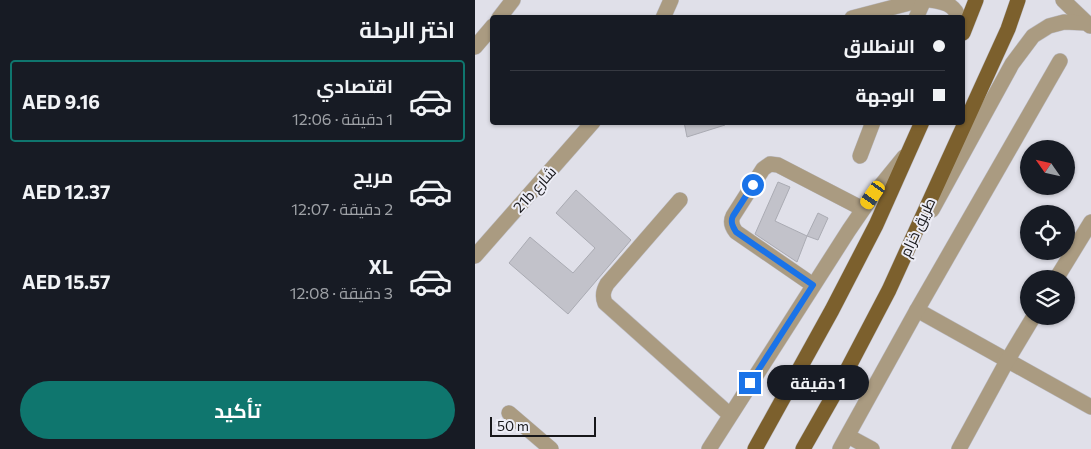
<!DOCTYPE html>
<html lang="ar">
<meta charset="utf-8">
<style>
body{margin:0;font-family:Commissioner,Cairo,sans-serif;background:#20242c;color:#f1f3f6;direction:rtl;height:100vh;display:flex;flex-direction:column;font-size:19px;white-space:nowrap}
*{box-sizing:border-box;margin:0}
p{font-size:16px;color:#9ea1a6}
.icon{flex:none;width:28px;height:28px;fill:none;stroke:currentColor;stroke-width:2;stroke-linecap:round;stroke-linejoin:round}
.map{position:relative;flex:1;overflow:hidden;direction:ltr}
.panel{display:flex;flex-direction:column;background:#171b24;width:475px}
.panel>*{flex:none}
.top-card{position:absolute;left:15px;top:15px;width:475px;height:110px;border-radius:5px;box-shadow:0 1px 4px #0004;direction:rtl;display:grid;align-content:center;height:110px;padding:0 20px;background:#171b24}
.needle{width:32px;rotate:304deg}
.fabs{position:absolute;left:545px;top:140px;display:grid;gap:10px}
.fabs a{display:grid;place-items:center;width:55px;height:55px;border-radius:50%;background:#171b24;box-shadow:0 1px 4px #0004;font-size:25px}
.scale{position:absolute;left:15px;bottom:12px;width:106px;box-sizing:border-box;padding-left:5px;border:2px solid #17171a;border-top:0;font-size:14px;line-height:18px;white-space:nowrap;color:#17171a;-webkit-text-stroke:4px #ededf6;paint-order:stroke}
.end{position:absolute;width:22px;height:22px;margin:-11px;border:6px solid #1a73e8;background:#fff;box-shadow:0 0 0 2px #fff}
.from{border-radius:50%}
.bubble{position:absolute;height:35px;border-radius:18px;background:#171b24;box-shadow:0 1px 4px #0004;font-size:16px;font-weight:700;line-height:35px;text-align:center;direction:rtl}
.car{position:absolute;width:15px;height:30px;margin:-15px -8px;border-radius:6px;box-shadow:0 0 4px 1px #0007;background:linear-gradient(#f5c518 24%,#345 0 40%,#f5c518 0 76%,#345 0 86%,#f5c518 0)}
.top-card b{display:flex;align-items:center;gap:18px;height:48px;font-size:19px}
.top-card b+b{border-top:1px solid #363941}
.top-card i{width:12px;height:12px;background:#f1f3f6}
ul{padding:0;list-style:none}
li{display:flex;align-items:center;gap:15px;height:82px;margin:0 10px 8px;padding:0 10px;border:2px solid transparent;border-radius:5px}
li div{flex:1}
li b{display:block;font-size:19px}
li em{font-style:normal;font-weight:700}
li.on{border-color:#0f766e}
li>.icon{width:45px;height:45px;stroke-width:1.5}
h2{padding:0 20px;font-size:22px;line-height:60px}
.cta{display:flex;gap:10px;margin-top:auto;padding:10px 20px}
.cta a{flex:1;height:58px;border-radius:30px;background:#0f766e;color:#fff;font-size:20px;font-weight:700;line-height:58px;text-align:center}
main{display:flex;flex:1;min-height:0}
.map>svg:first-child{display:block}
.building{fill:#c2c2ca;stroke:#aaabb3}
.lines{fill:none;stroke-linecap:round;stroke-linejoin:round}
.minor-casing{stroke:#bcbcc4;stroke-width:16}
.major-casing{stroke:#bcbcc4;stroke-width:16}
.minor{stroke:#aa9b81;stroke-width:15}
.major{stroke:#7c602d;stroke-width:15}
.route{stroke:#1a73e8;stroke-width:6}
.labels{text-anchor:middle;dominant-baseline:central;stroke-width:4;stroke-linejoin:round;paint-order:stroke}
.street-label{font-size:15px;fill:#17171a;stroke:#ededf6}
</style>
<main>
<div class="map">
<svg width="616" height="449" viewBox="0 0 616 449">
<rect width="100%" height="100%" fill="#e0e0e9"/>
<g class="building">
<polygon points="209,122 249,122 250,125 212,137"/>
<polygon points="303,182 315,187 300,221 332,236 322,262 280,234"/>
<polygon points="101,190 156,240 93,314 34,263 55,237 98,273 120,248 81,213"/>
<polygon points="343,213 353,218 343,240 332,236"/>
</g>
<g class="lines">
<g class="minor-casing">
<g id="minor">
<path d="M455 0C469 2 479 4 484 18"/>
<polyline points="588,0 615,26"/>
<polyline points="24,18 38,0"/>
<polyline points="188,18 196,0"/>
<polyline points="377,18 446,0"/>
<polyline points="441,18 449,0"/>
<polyline points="0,47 18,26"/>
<polyline points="385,156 398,122"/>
<path d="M205 200 132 284C128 291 127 296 130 303L255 415"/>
<polyline points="457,210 537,64 558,36 574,26 589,22 611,23"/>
<polyline points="0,256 118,122"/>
<polyline points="581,279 616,222"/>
<path d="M338 285 261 232C257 227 255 222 258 216L288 169 295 164 303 165 388 209"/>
<polyline points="442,310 616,407"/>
<polyline points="34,413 76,449"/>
<polyline points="373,436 397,449"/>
<polyline points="234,449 374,230 398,195 429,157"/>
<polyline points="365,449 442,310 585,61"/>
<polyline points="484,449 532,361 559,316"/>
</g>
</g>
<g class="major-casing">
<g id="major">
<polyline points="488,33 501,0"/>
<polyline points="280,449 357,310 401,225 447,122"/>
<polyline points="328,449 361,391 414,290 533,29 543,0"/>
</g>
</g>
<use href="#minor" class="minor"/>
<use href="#major" class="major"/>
</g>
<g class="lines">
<path class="route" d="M275 383 338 285 261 232C258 227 255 222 258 216L278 185"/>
</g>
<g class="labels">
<g class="street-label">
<text transform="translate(59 189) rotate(-48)">21b شارع</text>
<text transform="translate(442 227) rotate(-65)">طريق خزام</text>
</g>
</g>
</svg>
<div class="fabs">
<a><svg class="needle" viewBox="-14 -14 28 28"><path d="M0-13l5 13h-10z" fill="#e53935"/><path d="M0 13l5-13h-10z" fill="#9ea1a6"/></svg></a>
<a><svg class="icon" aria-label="locate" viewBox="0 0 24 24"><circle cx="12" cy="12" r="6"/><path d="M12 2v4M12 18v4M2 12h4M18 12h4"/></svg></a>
<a><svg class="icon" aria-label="layers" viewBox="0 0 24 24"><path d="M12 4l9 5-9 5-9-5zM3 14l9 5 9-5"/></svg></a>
</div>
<div class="scale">50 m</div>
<i class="end from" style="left:278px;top:185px"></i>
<i class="end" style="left:275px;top:383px"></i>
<div class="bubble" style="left:292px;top:365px;width:102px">1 دقيقة</div>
<i class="car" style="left:398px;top:195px;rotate:215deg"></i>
<div class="top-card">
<b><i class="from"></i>الانطلاق</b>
<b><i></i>الوجهة</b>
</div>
</div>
<section class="panel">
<h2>اختر الرحلة</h2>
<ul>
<li class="on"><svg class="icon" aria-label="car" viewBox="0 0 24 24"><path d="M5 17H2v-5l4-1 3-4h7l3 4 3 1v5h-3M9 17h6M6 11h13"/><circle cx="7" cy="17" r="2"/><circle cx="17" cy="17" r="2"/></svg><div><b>اقتصادي</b><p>1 دقيقة · 12:06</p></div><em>AED 9.16</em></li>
<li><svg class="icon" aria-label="car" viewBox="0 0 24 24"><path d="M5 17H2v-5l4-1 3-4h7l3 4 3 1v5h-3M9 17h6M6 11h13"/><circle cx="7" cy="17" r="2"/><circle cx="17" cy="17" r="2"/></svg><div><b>مريح</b><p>2 دقيقة · 12:07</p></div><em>AED 12.37</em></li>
<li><svg class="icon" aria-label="car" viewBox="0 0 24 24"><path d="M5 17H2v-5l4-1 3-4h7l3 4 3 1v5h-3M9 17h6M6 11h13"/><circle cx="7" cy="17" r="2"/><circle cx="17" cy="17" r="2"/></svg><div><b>XL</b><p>3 دقيقة · 12:08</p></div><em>AED 15.57</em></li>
</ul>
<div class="cta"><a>تأكيد</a></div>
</section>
</main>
